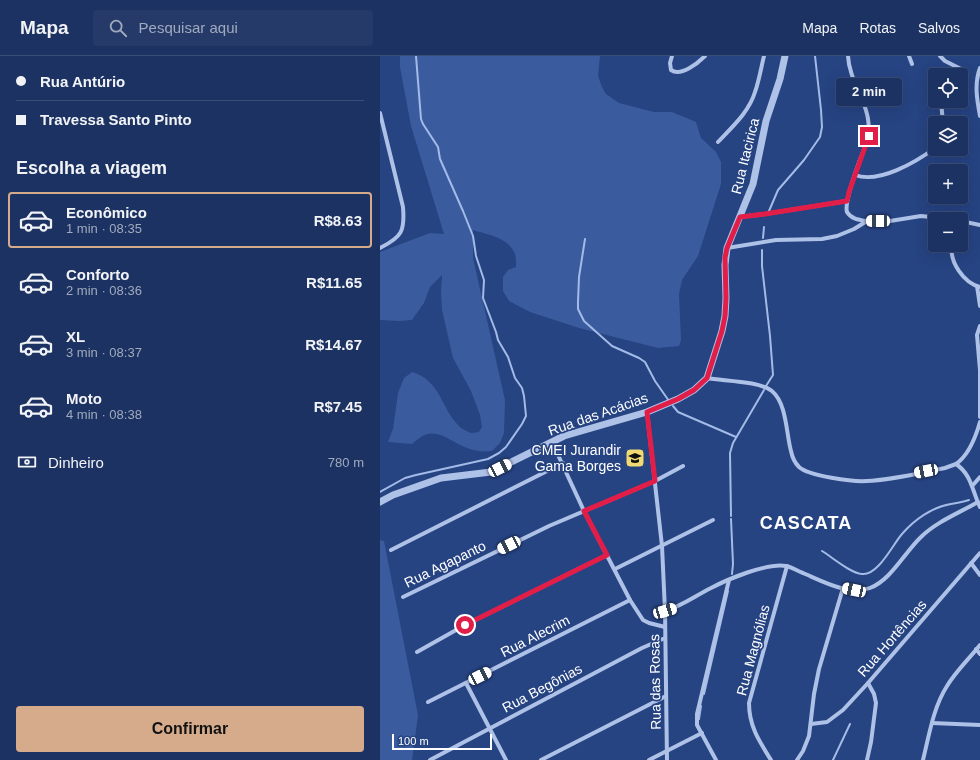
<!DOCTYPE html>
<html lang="pt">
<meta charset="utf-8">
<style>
body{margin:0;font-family:Arial,sans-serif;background:#253a68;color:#f1f3f6;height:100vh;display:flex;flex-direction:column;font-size:15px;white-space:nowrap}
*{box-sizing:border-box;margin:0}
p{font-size:13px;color:#a0aabe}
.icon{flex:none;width:22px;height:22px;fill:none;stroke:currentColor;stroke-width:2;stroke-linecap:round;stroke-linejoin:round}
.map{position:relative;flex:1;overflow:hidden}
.panel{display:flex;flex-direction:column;background:#1c3262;width:380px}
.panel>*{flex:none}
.hud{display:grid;align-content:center;height:88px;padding:0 16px;background:#1c3262}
.buttons{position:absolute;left:548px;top:12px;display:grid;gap:8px}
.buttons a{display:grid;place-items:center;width:40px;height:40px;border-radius:4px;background:#1c3262;box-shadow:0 4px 16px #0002,0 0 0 1px #3a4d77;font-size:20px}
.scale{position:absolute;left:12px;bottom:10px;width:100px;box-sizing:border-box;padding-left:4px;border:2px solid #fff;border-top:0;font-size:11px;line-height:14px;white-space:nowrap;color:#fff;-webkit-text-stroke:3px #264382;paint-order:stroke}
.end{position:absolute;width:18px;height:18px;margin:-9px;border:5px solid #e11d48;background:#fff;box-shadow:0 0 0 2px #fff}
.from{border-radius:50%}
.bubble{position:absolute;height:28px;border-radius:4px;background:#1c3262;box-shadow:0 4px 16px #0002,0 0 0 1px #3a4d77;font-size:13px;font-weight:700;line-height:28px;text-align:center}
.car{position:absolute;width:12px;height:24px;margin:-12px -6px;border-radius:5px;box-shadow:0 0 3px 1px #0007;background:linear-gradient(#fff 24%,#345 0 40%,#fff 0 76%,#345 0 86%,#fff 0)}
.hud b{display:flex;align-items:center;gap:14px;height:38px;font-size:15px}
.hud b+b{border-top:1px solid #3a4d77}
.hud i{width:10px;height:10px;background:#f1f3f6}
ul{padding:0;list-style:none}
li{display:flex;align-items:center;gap:12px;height:56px;margin:0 8px 6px;padding:0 8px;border:2px solid transparent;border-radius:4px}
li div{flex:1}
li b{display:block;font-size:15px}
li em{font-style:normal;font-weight:700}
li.current{border-color:#d6ab8b}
li>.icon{width:36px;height:36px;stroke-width:1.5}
h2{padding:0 16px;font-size:18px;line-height:48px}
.pay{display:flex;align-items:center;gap:10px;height:44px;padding:0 16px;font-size:15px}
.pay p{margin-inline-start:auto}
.button{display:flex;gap:8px;margin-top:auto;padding:8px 16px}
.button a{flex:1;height:46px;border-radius:4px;background:#d6ab8b;color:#111;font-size:16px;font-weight:700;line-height:46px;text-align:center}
header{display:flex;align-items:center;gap:24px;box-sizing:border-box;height:56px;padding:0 20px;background:#1c3262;border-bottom:1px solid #3a4d77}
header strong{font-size:19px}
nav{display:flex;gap:22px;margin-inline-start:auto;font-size:14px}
.search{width:280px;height:36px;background:#253a68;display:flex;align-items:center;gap:10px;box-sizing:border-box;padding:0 14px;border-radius:4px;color:#a0aabe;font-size:15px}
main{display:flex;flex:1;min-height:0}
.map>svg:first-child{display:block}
.green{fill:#3b5b9f}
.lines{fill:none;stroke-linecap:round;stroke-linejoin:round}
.stream{stroke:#a3bbe7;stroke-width:2}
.minor{stroke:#aec1e7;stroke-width:4}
.tertiary{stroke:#aec1e7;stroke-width:7}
.route{stroke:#e11d48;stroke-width:5}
.labels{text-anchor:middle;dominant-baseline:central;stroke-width:3.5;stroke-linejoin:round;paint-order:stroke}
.street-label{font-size:14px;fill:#fff;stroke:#264382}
.poi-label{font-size:14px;fill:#fff;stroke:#264382;text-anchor:end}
.district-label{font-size:18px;font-weight:bold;letter-spacing:1px;fill:#fff;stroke:#264382}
</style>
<header>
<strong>Mapa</strong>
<div class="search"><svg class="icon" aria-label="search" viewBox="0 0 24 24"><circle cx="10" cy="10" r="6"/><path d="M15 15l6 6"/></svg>Pesquisar aqui</div>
<nav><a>Mapa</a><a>Rotas</a><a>Salvos</a></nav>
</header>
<main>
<section class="panel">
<div class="hud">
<b><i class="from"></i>Rua Antúrio</b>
<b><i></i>Travessa Santo Pinto</b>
</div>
<h2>Escolha a viagem</h2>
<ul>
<li class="current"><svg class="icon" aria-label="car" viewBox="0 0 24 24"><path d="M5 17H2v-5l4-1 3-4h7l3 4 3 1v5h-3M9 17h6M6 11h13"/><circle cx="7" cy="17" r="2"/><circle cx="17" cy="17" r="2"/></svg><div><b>Econômico</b><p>1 min · 08:35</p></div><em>R$8.63</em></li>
<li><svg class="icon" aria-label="car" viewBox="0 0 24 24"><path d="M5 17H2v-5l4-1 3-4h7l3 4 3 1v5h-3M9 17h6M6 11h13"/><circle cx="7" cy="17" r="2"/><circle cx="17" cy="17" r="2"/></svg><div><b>Conforto</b><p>2 min · 08:36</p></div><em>R$11.65</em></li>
<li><svg class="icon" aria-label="car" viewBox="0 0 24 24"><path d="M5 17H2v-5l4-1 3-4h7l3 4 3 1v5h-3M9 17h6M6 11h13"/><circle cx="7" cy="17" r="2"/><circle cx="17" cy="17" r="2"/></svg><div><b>XL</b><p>3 min · 08:37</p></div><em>R$14.67</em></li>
<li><svg class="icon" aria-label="car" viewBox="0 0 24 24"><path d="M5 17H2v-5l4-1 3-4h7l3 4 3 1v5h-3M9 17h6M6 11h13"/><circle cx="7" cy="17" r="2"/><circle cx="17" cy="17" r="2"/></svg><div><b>Moto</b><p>4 min · 08:38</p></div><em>R$7.45</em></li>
</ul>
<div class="pay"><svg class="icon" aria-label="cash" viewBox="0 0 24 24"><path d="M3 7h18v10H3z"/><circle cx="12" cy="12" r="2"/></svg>Dinheiro<p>780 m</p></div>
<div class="button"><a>Confirmar</a></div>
</section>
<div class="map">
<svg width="600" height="704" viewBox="0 0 600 704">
<rect width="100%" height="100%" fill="#264382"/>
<g class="green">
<path d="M20 0H220L218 20 222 31 226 38 239 47 274 56H292L316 66 321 82 336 96 341 106V128L318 200 302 224 299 238 301 284 299 290 278 292 199 272 150 256 129 245 123 235V221L128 214 136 211C136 207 136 201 135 198 128 181 108 179 93 174V202L125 344 124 377 120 387 112 395C103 396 95 395 87 392 75 388 61 375 48 378 42 379 37 384 32 388L8 386 13 373 18 337 24 322 32 316C61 325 60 350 78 369 81 373 87 375 91 377L99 376 102 371 100 359 91 335 73 302 62 254 61 236 62 219 50 231 44 247 32 264 19 265 0 264V196L50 177 64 178 31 70 20 11Z"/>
<polygon points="0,484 4,485 38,659 32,704 0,704"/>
</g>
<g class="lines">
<g class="stream">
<polyline points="389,155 398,134 424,104 440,81 442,71 441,54 435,0"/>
<polyline points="383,182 384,171"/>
<polyline points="205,183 199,221 198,246 198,253 204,265 232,290 259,302 265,306 275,325 289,345"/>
<polyline points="382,194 382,210 390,280 393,319 386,330"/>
<polyline points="293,350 298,356 356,381"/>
<polyline points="0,436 25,422 36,419 108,403 119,397 126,391 142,368 146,360 144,340 142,332 135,322 128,301 118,284 116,276 103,242 104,224 96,200 93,180 83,155 60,103 58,91 43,68 41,63 36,0"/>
<polyline points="351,460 350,397 353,387 384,334"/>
<polyline points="351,463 353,508 352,518"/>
<path d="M442 495C452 501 470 517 482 518 498 520 513 488 522 478 534 464 552 451 571 448 577 447 583 446 589 444"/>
<polyline points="324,638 348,535"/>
<polyline points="319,663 321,650"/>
<polyline points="453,704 470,668"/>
</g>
<g class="minor">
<path d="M292 0 290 7 291 14C301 21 318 7 325 0"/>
<path d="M468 0C469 21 482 38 487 58 489 65 489 73 489 80 484 94 463 144 467 156 471 163 479 164 486 165"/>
<polyline points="529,0 532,8"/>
<polyline points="560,0 565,5 583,14"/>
<path d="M600 12C594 28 597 44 600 60"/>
<polyline points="561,45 563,67"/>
<path d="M0 57 23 151C25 175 22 181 0 192"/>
<path d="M338 86C352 71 369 56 375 36 379 25 381 12 384 0"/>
<path d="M475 119C499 128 536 106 555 92"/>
<polyline points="360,161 385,158 467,145"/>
<polyline points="581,165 600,169"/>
<path d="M572 189C569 206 584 227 600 231"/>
<polyline points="347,192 396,184 442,183 457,180 474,173 487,165 510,165 541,160 569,163"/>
<polyline points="597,230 600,250"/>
<polyline points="600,270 597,279 600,314 600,361"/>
<path d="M327 322C342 325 380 325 392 335 407 348 406 377 411 395 412 400 415 407 419 411 429 420 473 426 487 425 513 424 539 417 565 412L576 408C592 419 592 435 600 451"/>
<polyline points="267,356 282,490 285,555 287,704"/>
<polyline points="172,386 204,455 250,544 263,564 269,567 285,571"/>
<path d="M576 408C589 399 596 380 600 366"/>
<polyline points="593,429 600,421"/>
<polyline points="11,494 183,407"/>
<polyline points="591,507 600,519"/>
<polyline points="235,513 333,464"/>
<polyline points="23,541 169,470 275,425 303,410"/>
<path d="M285 555C302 550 315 540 331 532 348 523 386 507 406 510 412 511 417 515 423 517 442 525 469 540 490 532 511 524 525 496 541 481 556 466 579 457 598 446"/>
<polyline points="596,593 600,598"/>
<polyline points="37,596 85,569 227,499"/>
<polyline points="86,627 126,704"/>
<polyline points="48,646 250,544"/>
<polyline points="552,667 600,669"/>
<polyline points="431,668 447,666 463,654 488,627 600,497"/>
<polyline points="50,704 262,592 285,582"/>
<polyline points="161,704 286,640"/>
<polyline points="269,704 322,677"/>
<polyline points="336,704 317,669 317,658 349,524"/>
<path d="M391 704C379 685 369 670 369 647L407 510"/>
<polyline points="417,704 423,695 429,680 434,638 439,613 463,532"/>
<polyline points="487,704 491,686 496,647 494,638 488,627"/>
<path d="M543 704C549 680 553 652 567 630 576 615 589 603 600 589"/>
</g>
<polyline class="tertiary" points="0,446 13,439 61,422 111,416 184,380 267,356 298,343 314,334 327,322 342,275 345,260 346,242 345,209 347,192 373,128 386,65 400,23 405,0"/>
</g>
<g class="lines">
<polyline class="route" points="85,569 227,499 204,455 275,425 267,356 298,343 314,334 327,322 342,275 345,260 346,242 345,202 347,192 360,161 385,158 467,145 469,136 489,80"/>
</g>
<defs>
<g id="school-square" transform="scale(1)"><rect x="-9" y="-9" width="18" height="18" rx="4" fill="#f0db73" stroke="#264382"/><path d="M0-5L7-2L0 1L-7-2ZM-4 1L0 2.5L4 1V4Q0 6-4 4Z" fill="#111"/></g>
</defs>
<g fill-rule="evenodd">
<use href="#school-square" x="255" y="402"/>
</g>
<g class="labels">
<g class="street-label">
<text transform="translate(365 100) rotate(-76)">Rua Itacirica</text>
<text transform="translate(218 358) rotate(-19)">Rua das Acácias</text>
<text transform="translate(65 508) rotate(-26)">Rua Agapanto</text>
<text transform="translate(155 580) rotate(-27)">Rua Alecrim</text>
<text transform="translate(512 582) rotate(-49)">Rua Hortências</text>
<text transform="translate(373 594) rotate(-75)">Rua Magnólias</text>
<text transform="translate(275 626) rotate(-91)">Rua das Rosas</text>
<text transform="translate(162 632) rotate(-28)">Rua Begônias</text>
</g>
<g class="poi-label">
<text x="241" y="394">CMEI Jurandir<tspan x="241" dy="16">Gama Borges</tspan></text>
</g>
<g class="district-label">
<text x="426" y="467">CASCATA</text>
</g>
</g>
</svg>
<div class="buttons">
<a><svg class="icon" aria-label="locate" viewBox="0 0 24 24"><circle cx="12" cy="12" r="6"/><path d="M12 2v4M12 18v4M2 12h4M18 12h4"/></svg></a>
<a><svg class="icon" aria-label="layers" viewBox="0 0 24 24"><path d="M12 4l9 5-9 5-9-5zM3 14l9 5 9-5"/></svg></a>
<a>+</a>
<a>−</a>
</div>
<div class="scale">100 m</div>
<i class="end from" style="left:85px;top:569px"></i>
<i class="end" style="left:489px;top:80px"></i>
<div class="bubble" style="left:456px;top:22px;width:66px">2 min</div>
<i class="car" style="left:498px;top:165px;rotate:270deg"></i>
<i class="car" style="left:120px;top:412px;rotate:64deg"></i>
<i class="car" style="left:546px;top:415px;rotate:259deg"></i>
<i class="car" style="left:129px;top:489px;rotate:244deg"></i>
<i class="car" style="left:474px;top:534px;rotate:282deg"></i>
<i class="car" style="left:285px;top:555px;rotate:74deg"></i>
<i class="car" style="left:100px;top:620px;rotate:63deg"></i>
</div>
</main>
